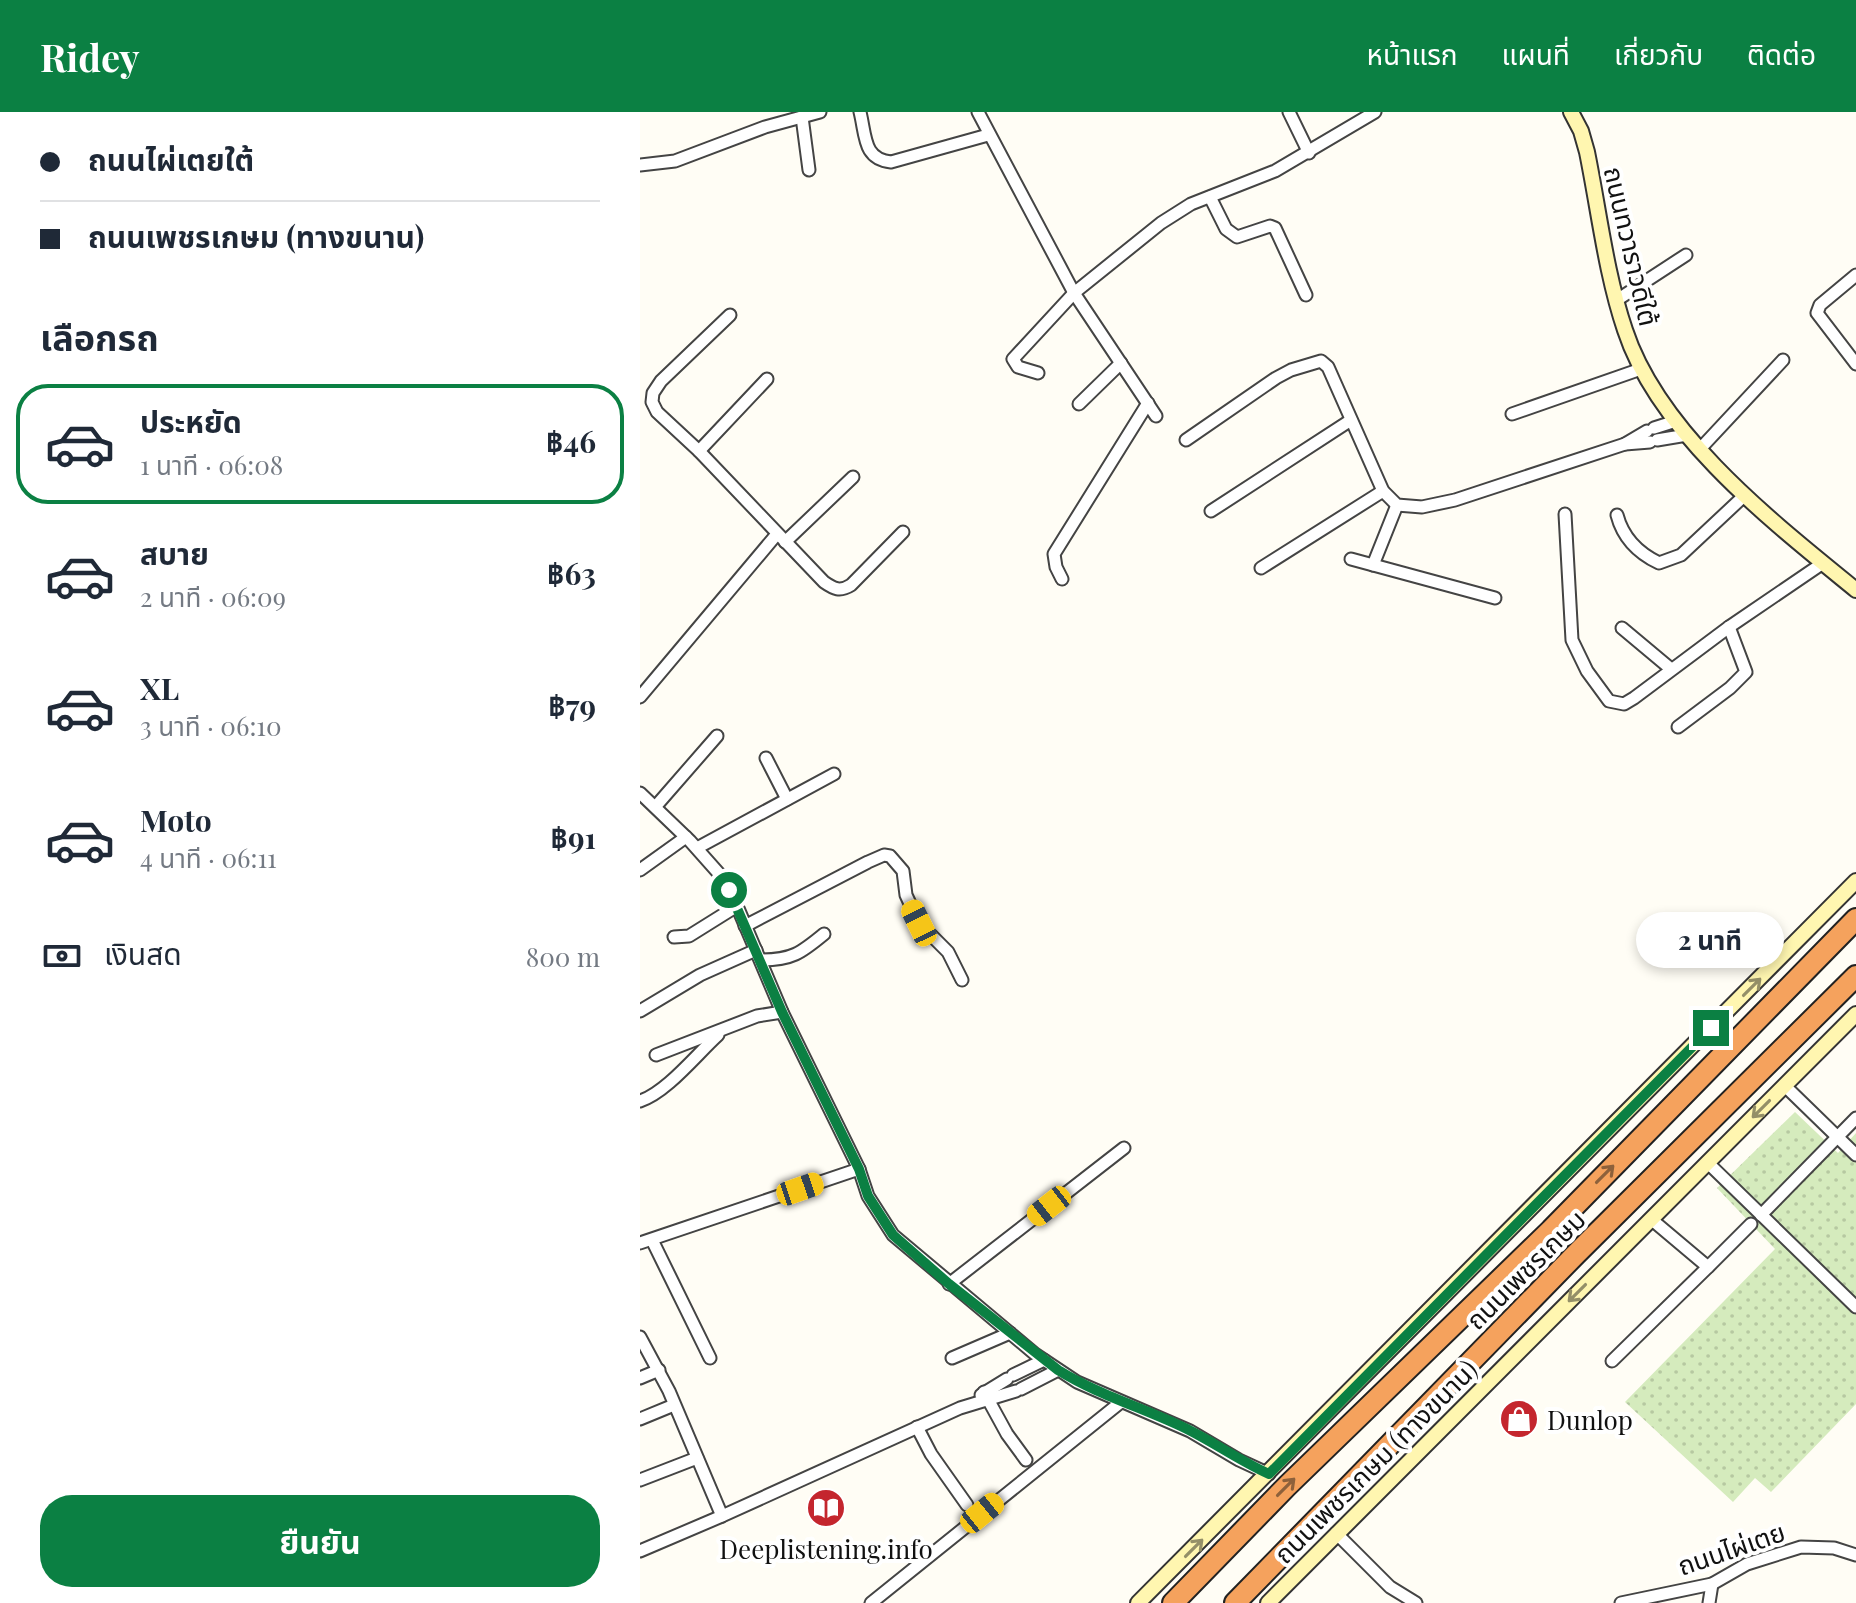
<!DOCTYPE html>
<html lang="th">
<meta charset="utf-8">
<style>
body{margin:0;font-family:"Playfair Display","Noto Sans Thai",serif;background:#f2f2f3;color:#1f2937;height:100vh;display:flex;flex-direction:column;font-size:30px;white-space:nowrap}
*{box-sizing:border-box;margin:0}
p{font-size:26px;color:#747a83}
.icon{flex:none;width:44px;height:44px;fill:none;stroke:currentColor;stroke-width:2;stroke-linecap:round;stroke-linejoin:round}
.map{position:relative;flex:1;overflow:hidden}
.side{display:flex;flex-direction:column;background:#fff;width:640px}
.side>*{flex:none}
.hud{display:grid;align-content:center;height:176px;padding:0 40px;background:#fff}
.end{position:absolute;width:36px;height:36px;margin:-18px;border:10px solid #0b8043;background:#fff;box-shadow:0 0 0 4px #fff}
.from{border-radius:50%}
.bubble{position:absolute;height:56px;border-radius:28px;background:#fff;box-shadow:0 4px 12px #0003;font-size:26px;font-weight:700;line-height:56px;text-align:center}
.car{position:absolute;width:24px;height:48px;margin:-24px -12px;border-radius:10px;box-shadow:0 0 6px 2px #0007;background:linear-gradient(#f5c518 24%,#345 0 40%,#f5c518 0 76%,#345 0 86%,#f5c518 0)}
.hud b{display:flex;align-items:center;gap:28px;height:76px;font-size:30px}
.hud b+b{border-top:2px solid #e0e1e3}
.hud i{width:20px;height:20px;background:#1f2937}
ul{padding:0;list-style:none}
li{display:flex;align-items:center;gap:24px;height:120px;margin:0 16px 12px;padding:0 24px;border:4px solid transparent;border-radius:32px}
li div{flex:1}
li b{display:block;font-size:30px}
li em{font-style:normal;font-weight:700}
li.selected{border-color:#0b8043}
li>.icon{width:72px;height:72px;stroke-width:1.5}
h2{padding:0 40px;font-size:36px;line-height:96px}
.pay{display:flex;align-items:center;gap:20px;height:88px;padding:0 40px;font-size:30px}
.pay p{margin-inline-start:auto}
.cta{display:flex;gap:16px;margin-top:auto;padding:16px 40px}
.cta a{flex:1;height:92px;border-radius:32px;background:#0b8043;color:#fff;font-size:32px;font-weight:700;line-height:92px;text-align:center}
header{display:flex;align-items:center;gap:48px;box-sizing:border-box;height:112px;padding:0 40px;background:#0b8043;color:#fff}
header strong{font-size:38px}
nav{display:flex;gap:44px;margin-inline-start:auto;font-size:28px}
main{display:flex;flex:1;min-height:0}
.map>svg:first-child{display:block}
.grass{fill:url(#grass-dots)}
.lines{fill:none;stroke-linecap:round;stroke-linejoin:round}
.street-casing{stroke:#444;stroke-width:15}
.secondary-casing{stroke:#333;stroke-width:18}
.highway-casing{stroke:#222;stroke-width:24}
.street{stroke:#fff;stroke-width:11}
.secondary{stroke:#fff6b0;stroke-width:14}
.highway{stroke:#f5a25d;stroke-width:20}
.oneway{stroke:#948f68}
.oneway2{stroke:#8e613b}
.route{stroke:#0b8043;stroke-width:10}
.labels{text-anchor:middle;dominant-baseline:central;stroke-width:8;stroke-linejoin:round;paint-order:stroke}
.street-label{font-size:26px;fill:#111;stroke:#fff}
.poi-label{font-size:26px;fill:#111;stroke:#fff;text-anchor:start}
</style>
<header>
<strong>Ridey</strong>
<nav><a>หน้าแรก</a><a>แผนที่</a><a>เกี่ยวกับ</a><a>ติดต่อ</a></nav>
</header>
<main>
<section class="side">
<div class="hud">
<b><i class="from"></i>ถนนไผ่เตยใต้</b>
<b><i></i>ถนนเพชรเกษม (ทางขนาน)</b>
</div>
<h2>เลือกรถ</h2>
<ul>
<li class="selected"><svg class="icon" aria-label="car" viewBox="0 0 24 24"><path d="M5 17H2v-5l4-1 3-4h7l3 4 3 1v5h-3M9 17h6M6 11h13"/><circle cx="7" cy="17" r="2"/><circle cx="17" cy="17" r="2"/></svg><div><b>ประหยัด</b><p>1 นาที · 06:08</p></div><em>฿46</em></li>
<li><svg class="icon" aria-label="car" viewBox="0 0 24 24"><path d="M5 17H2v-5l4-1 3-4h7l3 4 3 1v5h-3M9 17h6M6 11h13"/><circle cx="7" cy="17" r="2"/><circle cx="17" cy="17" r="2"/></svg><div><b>สบาย</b><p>2 นาที · 06:09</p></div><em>฿63</em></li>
<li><svg class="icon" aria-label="car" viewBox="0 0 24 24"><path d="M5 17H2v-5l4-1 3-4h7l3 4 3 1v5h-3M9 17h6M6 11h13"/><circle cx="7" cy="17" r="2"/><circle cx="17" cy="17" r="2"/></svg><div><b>XL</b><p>3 นาที · 06:10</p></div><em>฿79</em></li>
<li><svg class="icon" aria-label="car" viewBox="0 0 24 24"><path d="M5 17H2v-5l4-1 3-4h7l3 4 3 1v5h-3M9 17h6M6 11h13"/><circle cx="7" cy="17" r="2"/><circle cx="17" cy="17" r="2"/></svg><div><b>Moto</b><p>4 นาที · 06:11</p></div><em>฿91</em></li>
</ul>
<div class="pay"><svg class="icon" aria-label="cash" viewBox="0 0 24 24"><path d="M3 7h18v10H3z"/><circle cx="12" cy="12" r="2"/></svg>เงินสด<p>800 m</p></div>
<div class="cta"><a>ยืนยัน</a></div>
</section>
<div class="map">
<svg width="1216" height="1491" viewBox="0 0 1216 1491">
<defs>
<pattern id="grass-dots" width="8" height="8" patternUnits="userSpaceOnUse" patternTransform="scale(2)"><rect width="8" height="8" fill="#d5ebbd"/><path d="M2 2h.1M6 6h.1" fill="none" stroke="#b6c8a1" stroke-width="1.8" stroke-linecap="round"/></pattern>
</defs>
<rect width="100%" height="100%" fill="#fffdf5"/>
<polygon class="grass" points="1155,1000 1198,1041 1216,1021 1216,1292 1131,1380 1115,1366 1093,1390 985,1290 1135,1137 1077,1076"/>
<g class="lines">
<g class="street-casing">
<g id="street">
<path d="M220 0C226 24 223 47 251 50L348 23"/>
<polyline points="338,0 434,181 516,304"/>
<polyline points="649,0 669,41"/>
<polyline points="162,5 169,58"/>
<polyline points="0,53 35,49 125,15 180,0"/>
<polyline points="570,85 586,117 597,125 630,114 635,116 666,183"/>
<polyline points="1216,163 1180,193 1177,201 1216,252"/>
<polyline points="977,188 1046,143"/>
<path d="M90 203 21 269 13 281 12 290 17 300 59 339 184 470C194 477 200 480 211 473L263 420"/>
<polyline points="398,261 378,255 373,247 434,181 521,111 551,92 635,59 735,0"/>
<polyline points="439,292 481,251"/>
<polyline points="872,302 1001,257"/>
<polyline points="1014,316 1036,309"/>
<polyline points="546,328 636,266 651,258 681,249 688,255 743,379 757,393 782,395 815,388 985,332 1007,319"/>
<polyline points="1017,328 1047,323"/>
<polyline points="985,332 1010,330"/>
<polyline points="1060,337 1143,248"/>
<polyline points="59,339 127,267"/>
<polyline points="571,399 711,308"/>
<polyline points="925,402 932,528 947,559 969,589 984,592 994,586 1089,515 1183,451"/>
<path d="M977 403C983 426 998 441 1019 451L1041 443 1105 383"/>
<polyline points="145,430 213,365"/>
<polyline points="711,447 855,486"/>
<polyline points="733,453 757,393"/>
<polyline points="621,456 743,379"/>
<polyline points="422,467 416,455 414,442 508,291"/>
<polyline points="982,516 1031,557"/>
<polyline points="0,585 137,422"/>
<polyline points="1038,615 1090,576 1106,560 1089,515"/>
<polyline points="126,646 147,687"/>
<polyline points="0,681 50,729 82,765 97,794 142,900 219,1057 228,1084 253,1123 395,1242 437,1270 550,1319 599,1348 629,1362"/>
<polyline points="16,694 77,624"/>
<polyline points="57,736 194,662"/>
<polyline points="0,758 46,725"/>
<polyline points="105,814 228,750 244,743 250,744 263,759 266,783 279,811 308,840 322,868"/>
<polyline points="34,825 49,824 97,794"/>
<path d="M121 848C152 848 161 841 184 822"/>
<polyline points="0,899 60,863 116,838"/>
<polyline points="16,943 117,904 142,900"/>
<polyline points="1144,973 1216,1043"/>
<path d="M0 989C26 981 57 942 78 923"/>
<polyline points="1067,1050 1216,1195"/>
<polyline points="1121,1103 1216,1006"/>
<polyline points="12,1128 70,1246"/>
<polyline points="0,1131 219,1057"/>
<polyline points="1068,1155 1111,1112"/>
<polyline points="309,1172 484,1036"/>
<polyline points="0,1225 29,1279 82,1404 320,1296 376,1279"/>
<polyline points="312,1246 370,1221"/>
<polyline points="972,1249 1068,1155 1011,1107"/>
<polyline points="373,1263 404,1248"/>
<polyline points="0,1266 19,1258"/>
<polyline points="381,1277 418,1258"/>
<polyline points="344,1280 367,1322 386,1348"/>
<polyline points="341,1283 367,1267"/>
<polyline points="0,1307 34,1293"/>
<polyline points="277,1315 291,1342 327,1393"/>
<polyline points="0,1368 57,1346"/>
<polyline points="696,1421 750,1475 776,1491"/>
<polyline points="0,1439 82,1404"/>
<polyline points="231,1491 481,1290"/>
<polyline points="981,1491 1072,1472 1107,1452 1161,1435 1194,1436 1216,1443"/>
<polyline points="1069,1491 1072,1472"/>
</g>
</g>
<g class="secondary-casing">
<g id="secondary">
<path d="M931 0 941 19 947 40C959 99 966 162 985 218 1019 322 1134 411 1216 478"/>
<polyline points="498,1491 1216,769"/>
<polyline points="628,1491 1216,902"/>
</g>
</g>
<g class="highway-casing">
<g id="highway">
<polyline points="533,1491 647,1374 911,1118 1216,807"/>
<polyline points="595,1491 936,1142 1216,864"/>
</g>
</g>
<use href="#street" class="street"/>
<use href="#secondary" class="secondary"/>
<use href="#highway" class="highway"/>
</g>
<defs><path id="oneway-shaft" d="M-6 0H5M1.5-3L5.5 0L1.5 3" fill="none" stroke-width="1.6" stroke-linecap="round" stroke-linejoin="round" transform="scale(2)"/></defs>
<g class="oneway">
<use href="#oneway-shaft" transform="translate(1112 875) rotate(-45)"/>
<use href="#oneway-shaft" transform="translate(1121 997) rotate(135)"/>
<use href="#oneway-shaft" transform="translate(937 1181) rotate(135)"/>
<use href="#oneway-shaft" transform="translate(554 1436) rotate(-45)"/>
</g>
<g class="oneway2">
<use href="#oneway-shaft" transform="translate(965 1062) rotate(-45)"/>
<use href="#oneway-shaft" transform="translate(646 1375) rotate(-45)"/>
</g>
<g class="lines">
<path class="route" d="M89 778 142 900 219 1057 228 1084 253 1123 309 1172 418 1258C458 1283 504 1296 547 1317 575 1331 600 1349 629 1362L1071 916"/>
</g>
<defs>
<g id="shop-disc" transform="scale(2)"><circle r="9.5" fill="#c4262e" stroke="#fff"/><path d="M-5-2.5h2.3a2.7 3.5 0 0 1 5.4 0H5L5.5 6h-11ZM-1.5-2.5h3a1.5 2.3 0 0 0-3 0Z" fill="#fff"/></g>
<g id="library-disc" transform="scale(2)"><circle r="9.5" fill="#c4262e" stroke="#fff"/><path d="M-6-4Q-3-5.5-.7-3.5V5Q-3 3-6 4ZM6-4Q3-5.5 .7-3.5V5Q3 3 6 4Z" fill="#fff"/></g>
</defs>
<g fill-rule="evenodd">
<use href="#shop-disc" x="879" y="1307"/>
<use href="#library-disc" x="186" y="1396"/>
</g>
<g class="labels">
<g class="street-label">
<text transform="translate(992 134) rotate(77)">ถนนทวาราวดีใต้</text>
<text transform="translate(885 1157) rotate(-45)">ถนนเพชรเกษม</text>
<text transform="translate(735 1349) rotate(-45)">ถนนเพชรเกษม (ทางขนาน)</text>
<text transform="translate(1091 1436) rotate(-19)">ถนนไผ่เตย</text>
</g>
<g class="poi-label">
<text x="907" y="1307">Dunlop</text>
<text x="186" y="1436" text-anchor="middle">Deeplistening.info</text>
</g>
</g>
</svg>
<i class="end from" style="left:89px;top:778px"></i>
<i class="end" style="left:1071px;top:916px"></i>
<div class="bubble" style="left:996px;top:800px;width:148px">2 นาที</div>
<i class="car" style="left:279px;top:811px;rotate:334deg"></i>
<i class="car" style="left:160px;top:1077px;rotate:71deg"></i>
<i class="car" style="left:409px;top:1094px;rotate:232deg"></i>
<i class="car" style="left:342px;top:1401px;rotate:51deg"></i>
</div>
</main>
